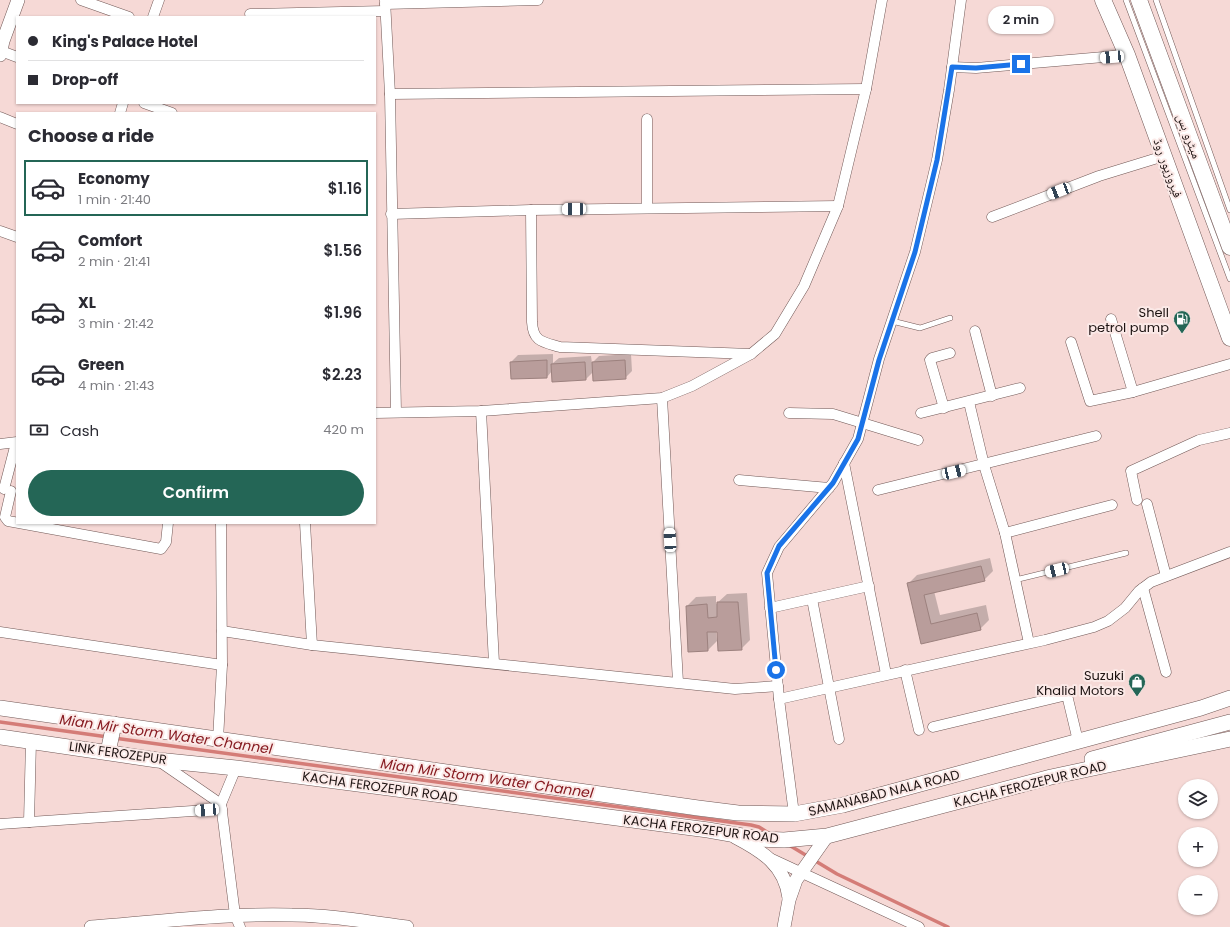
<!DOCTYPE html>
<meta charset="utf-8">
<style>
body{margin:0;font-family:Poppins,"Noto Naskh Arabic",sans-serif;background:#f7f7f7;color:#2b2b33;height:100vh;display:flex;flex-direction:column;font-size:15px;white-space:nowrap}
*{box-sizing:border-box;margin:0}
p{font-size:13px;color:#7c7c81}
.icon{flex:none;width:22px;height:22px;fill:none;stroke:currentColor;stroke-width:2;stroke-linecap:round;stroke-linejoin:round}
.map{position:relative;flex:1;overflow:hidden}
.details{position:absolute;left:16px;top:112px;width:360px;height:412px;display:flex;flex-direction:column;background:#fff;border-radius:0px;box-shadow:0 1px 3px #0004}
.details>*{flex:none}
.guide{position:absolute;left:16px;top:16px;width:360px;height:88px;border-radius:0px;box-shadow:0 1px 3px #0004;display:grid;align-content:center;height:88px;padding:0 12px;background:#fff}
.buttons{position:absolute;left:1178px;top:779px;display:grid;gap:8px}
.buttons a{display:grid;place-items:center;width:40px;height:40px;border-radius:50%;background:#fff;box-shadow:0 1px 3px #0004;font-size:20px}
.end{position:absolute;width:18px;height:18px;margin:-9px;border:5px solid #1a73e8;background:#fff;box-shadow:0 0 0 2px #fff}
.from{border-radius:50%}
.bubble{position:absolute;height:28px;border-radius:14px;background:#fff;box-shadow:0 1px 3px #0004;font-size:13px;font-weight:600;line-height:28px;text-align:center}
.car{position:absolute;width:12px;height:24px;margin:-12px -6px;border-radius:5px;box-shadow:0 0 3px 1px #0007;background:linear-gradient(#fff 24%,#345 0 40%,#fff 0 76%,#345 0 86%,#fff 0)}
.guide b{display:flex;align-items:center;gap:14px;height:38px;font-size:15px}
.guide b+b{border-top:1px solid #e1e1e2}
.guide i{width:10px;height:10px;background:#2b2b33}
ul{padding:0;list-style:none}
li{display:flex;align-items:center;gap:12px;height:56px;margin:0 8px 6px;padding:0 4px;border:2px solid transparent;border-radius:0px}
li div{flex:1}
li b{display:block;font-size:15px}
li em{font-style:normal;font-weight:600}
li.active{border-color:#246656}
li>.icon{width:36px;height:36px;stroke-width:1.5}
h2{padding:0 12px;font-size:18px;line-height:48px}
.pay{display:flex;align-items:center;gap:10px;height:44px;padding:0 12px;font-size:15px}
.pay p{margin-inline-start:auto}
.primary-button{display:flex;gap:8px;margin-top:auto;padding:8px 12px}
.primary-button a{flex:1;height:46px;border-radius:24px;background:#246656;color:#fff;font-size:16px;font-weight:600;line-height:46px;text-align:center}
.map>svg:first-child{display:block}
.shadow{fill:#0003}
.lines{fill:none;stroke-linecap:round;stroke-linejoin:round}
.stream{stroke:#d47c77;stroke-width:3.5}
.building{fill:#b99d9b;stroke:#9c817e}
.service-casing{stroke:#715856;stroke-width:6}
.minor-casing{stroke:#715856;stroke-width:11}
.tertiary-casing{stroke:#715856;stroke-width:14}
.secondary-casing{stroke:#715856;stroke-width:16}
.primary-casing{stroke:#715856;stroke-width:17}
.service{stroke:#fff;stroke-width:5}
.minor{stroke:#fff;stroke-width:10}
.tertiary{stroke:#fff;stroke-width:13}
.secondary{stroke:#fff;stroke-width:15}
.primary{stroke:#fff;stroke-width:16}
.route{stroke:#1a73e8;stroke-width:5}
.labels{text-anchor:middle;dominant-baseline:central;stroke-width:4;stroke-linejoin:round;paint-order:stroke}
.street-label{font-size:13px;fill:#1d1312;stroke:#fbe9e7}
.poi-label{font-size:13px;fill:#1d1312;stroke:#fbe9e7;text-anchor:end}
.water-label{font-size:14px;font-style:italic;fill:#871c22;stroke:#fbe9e7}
</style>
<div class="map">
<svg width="1230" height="927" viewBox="0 0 1230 927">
<rect width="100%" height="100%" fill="#f6d9d6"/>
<g class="shadow">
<polygon points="553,354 553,363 559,358 591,356 592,363 599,356 631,354 632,371 625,378 593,372 586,379 552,371 547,377 511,362 518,355"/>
<polygon points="990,558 993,571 984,580 934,591 940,615 986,605 989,620 980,629 922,643 908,584 917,575"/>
<polygon points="747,593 750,640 741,649 718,631 716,631 717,641 708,650 689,651 687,606 696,597 716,596 716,604 727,594"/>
</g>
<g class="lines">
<g class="stream">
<polyline points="0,722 108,737"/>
<polyline points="114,738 751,825 759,827 770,834"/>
<polyline points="789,845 837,874 948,927"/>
</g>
</g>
<g class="building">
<polygon points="547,360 547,378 511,379 510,362"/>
<polygon points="625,360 626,379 593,381 592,362"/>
<polygon points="585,362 586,380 552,382 551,364"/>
<polygon points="981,566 985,581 924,595 931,624 977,613 981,630 921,644 907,583"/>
<polygon points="717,602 738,602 742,650 718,651 717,632 707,632 708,651 688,652 686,606 707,604 708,618 717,617"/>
</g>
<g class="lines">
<g class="service-casing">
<g id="service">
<polyline points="1126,0 1230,279"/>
<polyline points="1156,0 1230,210"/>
<polyline points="892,321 920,328 950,318"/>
<polyline points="1015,580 1126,553"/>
</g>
</g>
<g class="minor-casing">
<g id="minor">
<polyline points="81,0 129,17"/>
<polyline points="385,0 390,94 396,412"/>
<polyline points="385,4 538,0"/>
<polyline points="250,14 385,11"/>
<polyline points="153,17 159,0"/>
<polyline points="1,51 17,57"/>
<polyline points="952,67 976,68 1127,55"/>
<polyline points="390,94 866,89"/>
<polyline points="144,103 172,113"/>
<polyline points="120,113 123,103"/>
<polyline points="0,117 17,124"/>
<polyline points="647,208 647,119"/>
<path d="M531 210 532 322C533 342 543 342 560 347L751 354"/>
<polyline points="391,214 531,210 838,206"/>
<polyline points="992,217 1099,176 1164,156"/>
<polyline points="0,231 17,237"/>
<polyline points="1111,319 1133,392"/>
<polyline points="975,331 992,396"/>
<polyline points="1071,342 1090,401 1133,392 1230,364"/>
<polyline points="662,398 678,682"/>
<polyline points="969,402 984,465 1005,533 1029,643"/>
<polyline points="944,408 930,360 932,358 950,353"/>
<polyline points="481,411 494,663"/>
<polyline points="375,413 481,411 662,398 692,386 751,354 775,334 804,286 838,206 866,89 882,0"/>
<polyline points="789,413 833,414 918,440"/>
<polyline points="921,413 1020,388"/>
<polyline points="0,444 17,442"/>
<polyline points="844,463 886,674"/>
<polyline points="739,480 829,488"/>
<polyline points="4,489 16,443"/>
<polyline points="878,490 1096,436"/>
<polyline points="11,491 5,517 8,521 161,549 166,542 168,523"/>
<polyline points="1137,500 1131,471 1199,440 1230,433"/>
<polyline points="1147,504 1166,576"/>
<polyline points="305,523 312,645"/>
<polyline points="1005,533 1112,505"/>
<polyline points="1143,588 1166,672"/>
<polyline points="812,599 839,739"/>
<polyline points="770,608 869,586"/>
<polyline points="222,631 312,645 735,689 778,686"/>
<polyline points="0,632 222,665"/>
<polyline points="905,670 919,730"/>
<polyline points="779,699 1045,640 1094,627 1108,621 1125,608 1139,591 1151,582 1230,552"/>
<polyline points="933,727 1067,695 1078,741"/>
<polyline points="218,740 222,665 221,523"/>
<polyline points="160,762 221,804"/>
<polyline points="236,768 221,804 235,915 240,927"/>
<polyline points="794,814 779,699 767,573 779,547 833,483 858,439 879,359 915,252 937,160 949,90 961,0"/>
<polyline points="29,822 31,741"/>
<polyline points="0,824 222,809"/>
<polyline points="772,859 919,927"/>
</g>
</g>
<g class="tertiary-casing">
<g id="tertiary">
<polyline points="0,55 3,41 18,0"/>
<path d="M735 837C762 851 785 865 789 898"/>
<path d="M91 927C158 922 225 913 292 915 330 915 369 922 407 927"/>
<polyline points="784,927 789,900 796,880 827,836"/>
</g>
</g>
<g class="secondary-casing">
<g id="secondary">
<polyline points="0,708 698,808 738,813 794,814 843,805 1201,708 1230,698"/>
<polyline points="0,737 157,760 236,768 708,830 759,839 784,840 827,836 1051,777 1230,739"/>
<polyline points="108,752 114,724"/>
<polyline points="1092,759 1230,722"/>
</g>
</g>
<g class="primary-casing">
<g id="primary">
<polyline points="1103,0 1127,55 1230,338"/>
<polyline points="1139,0 1230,247"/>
</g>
</g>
<use href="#service" class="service"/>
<use href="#minor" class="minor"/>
<use href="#tertiary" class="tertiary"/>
<use href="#secondary" class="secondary"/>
<use href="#primary" class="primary"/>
</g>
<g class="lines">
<polyline class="route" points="776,670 767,573 779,546 833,483 858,439 879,360 915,252 937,160 952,67 976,68 1021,64"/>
</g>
<defs>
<g id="fuel-pin" transform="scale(0.9)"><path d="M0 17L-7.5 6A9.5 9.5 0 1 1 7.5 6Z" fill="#246656" stroke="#fbe9e7"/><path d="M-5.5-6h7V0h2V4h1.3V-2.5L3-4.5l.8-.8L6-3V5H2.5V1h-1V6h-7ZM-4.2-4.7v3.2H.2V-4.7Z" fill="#fff"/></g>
<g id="shop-pin" transform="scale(0.9)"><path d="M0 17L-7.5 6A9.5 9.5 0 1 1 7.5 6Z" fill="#246656" stroke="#fbe9e7"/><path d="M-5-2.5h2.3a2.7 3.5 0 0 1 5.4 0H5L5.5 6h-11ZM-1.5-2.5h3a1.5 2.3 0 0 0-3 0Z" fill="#fff"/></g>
</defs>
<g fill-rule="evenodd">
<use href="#fuel-pin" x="1182" y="319"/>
<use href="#shop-pin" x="1137" y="682"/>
</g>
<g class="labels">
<g class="street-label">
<text transform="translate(1189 136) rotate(69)">میٹرو بس</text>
<text transform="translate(1168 168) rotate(70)">فیروزپور روڈ</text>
<text transform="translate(118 753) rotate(8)">LINK FEROZEPUR</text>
<text transform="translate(1030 784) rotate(-14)">KACHA FEROZEPUR ROAD</text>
<text transform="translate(380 787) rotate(8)">KACHA FEROZEPUR ROAD</text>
<text transform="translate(884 793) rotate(-14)">SAMANABAD NALA ROAD</text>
<text transform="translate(701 829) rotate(7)">KACHA FEROZEPUR ROAD</text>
</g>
<g class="poi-label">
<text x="1169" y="312">Shell<tspan x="1169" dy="15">petrol pump</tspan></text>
<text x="1124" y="675">Suzuki<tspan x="1124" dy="15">Khalid Motors</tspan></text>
</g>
<g class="water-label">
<text transform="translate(166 734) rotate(8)">Mian Mir Storm Water Channel</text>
<text transform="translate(487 778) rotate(8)">Mian Mir Storm Water Channel</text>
</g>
</g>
</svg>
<div class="buttons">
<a><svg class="icon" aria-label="layers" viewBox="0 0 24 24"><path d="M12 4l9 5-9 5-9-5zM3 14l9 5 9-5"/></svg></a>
<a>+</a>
<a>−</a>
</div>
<i class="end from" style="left:776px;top:670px"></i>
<i class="end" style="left:1021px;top:64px"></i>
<div class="bubble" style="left:988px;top:6px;width:66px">2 min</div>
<i class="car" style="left:1112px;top:57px;rotate:265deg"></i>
<i class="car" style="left:1059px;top:191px;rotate:249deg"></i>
<i class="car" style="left:574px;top:209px;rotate:269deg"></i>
<i class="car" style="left:954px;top:472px;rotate:77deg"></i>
<i class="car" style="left:670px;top:540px;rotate:357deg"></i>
<i class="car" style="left:1057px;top:570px;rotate:257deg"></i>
<i class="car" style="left:207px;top:810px;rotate:266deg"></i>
<div class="guide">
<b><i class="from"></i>King's Palace Hotel</b>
<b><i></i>Drop-off</b>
</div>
<section class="details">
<h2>Choose a ride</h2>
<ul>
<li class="active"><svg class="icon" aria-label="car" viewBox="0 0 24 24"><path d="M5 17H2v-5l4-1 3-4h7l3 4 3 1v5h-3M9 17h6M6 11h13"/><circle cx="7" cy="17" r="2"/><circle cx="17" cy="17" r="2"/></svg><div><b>Economy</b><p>1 min · 21:40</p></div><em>$1.16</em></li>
<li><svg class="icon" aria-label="car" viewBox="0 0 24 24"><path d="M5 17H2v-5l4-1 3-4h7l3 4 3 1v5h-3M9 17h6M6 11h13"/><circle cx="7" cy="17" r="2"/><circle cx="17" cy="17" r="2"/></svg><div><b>Comfort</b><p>2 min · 21:41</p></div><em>$1.56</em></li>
<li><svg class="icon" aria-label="car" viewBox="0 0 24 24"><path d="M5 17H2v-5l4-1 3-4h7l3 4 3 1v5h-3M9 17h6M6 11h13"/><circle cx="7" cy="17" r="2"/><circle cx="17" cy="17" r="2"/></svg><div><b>XL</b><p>3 min · 21:42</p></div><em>$1.96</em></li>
<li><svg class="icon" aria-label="car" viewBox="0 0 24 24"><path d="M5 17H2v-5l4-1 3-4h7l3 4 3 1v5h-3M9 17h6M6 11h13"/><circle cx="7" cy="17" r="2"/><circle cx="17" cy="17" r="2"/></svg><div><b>Green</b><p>4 min · 21:43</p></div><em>$2.23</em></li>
</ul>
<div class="pay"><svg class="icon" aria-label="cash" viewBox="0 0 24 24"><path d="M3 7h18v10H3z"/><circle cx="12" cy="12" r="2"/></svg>Cash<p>420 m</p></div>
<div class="primary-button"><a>Confirm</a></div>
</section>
</div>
